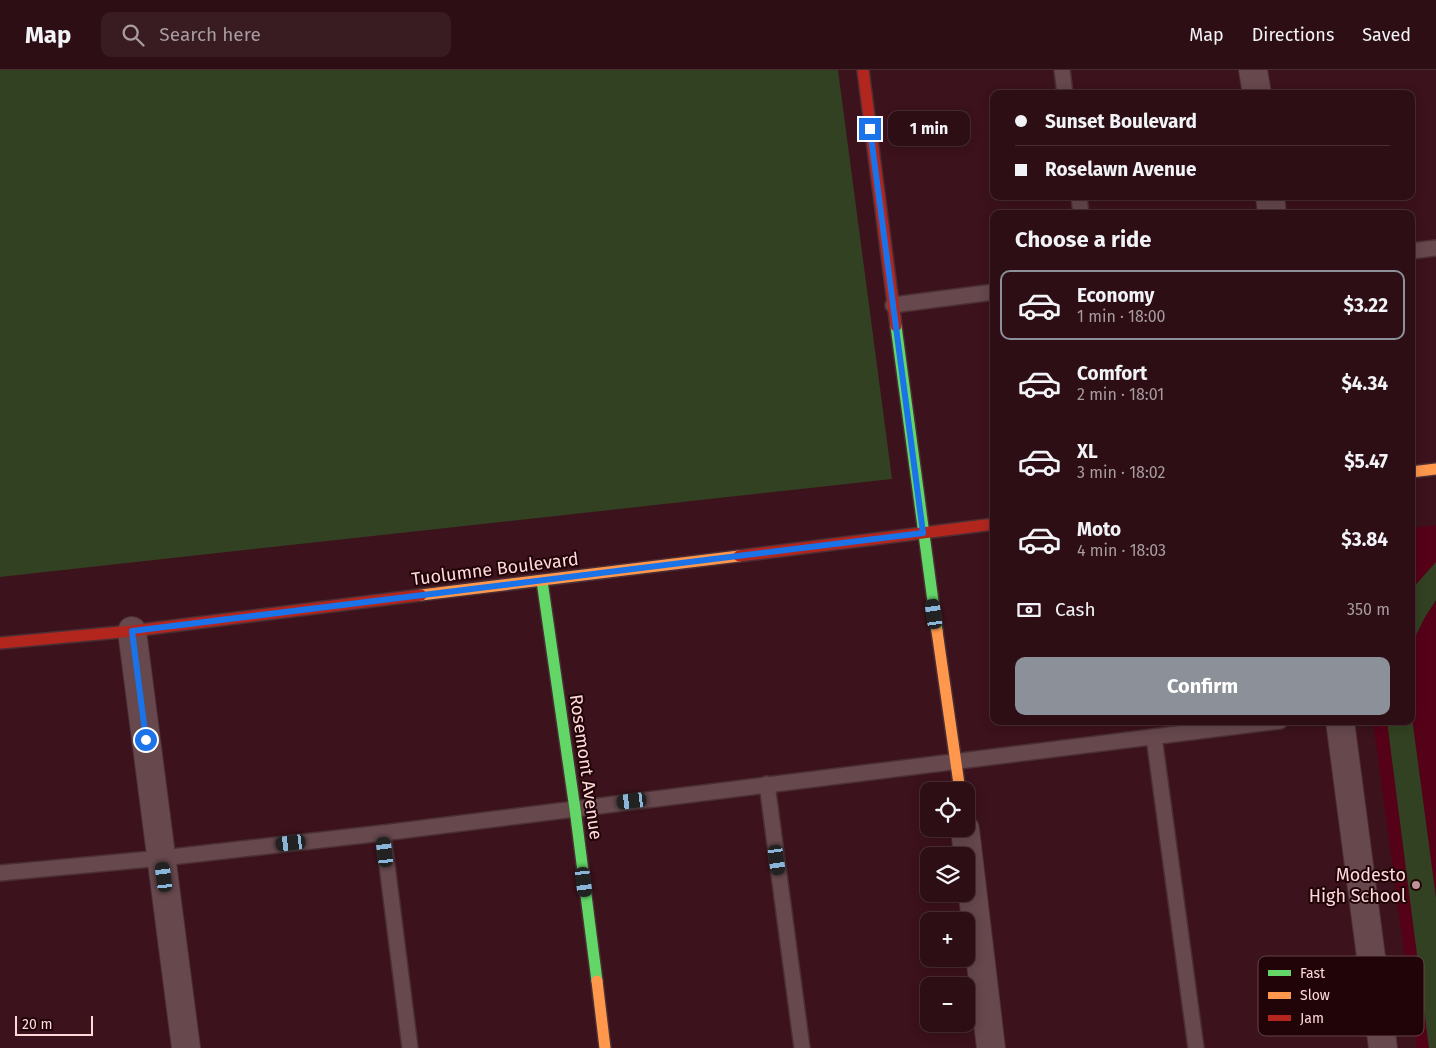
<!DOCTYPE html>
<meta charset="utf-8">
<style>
body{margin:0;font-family:"Fira Sans",sans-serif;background:#391c22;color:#f1f3f6;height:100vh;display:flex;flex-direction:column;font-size:19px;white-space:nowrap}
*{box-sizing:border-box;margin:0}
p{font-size:16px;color:#a79ca0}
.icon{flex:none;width:28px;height:28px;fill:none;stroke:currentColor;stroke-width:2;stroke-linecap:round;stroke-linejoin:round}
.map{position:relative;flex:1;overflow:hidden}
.drawer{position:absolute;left:990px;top:140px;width:425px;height:515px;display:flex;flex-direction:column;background:#2d0e15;border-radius:10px;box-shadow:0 2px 12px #0003,0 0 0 1px #482e34}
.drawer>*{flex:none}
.top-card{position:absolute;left:990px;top:20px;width:425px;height:110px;border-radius:10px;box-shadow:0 2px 12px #0003,0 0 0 1px #482e34;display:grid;align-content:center;height:110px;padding:0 25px;background:#2d0e15}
.controls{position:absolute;left:920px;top:712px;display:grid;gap:10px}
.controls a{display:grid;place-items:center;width:55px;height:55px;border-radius:10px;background:#2d0e15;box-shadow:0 2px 12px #0003,0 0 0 1px #482e34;font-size:25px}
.scale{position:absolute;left:15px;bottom:12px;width:78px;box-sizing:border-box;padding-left:5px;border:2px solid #ffd8da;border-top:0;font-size:14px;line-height:18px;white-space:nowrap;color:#ffd8da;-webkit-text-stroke:4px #210407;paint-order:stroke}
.end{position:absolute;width:22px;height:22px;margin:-11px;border:6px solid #1a73e8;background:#fff;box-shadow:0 0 0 2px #fff}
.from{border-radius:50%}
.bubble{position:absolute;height:35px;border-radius:10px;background:#2d0e15;box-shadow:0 2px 12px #0003,0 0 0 1px #482e34;font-size:16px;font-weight:700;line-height:35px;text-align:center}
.car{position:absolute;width:15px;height:30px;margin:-15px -8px;border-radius:6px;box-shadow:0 0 4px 1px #0007;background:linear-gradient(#222 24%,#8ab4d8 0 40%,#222 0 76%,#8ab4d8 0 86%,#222 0)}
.top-card b{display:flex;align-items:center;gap:18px;height:48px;font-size:19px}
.top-card b+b{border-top:1px solid #482e34}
.top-card i{width:12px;height:12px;background:#f1f3f6}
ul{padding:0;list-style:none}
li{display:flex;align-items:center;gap:15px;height:70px;margin:0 10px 8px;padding:0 15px;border:2px solid transparent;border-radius:10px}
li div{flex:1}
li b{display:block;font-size:19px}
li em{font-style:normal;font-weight:700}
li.selected{border-color:#8c9099}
li>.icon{width:45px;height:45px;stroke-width:1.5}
h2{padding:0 25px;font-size:22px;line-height:60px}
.pay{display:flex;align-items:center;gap:12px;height:55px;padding:0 25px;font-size:19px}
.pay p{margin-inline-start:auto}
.primary-button{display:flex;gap:10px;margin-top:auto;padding:10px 25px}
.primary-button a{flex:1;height:58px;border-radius:10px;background:#8c9099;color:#fff;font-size:20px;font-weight:700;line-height:58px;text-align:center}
header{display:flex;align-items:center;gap:30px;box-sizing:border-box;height:70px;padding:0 25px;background:#2d0e15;border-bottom:1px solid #482e34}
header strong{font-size:24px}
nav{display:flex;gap:28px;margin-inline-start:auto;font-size:18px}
.search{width:350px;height:45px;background:#391c22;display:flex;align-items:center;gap:12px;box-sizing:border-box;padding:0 18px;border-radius:10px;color:#a79ca0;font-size:19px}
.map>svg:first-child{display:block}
.built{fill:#550219}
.green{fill:#324121}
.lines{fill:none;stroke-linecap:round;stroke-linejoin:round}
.lane-casing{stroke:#4b2f34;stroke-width:18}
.street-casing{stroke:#4b2f34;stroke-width:30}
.fast-casing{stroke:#4b2f34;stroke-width:14}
.slow-casing{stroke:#4b2f34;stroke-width:14}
.jam-casing{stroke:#4b2f34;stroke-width:14}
.lane{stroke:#66484d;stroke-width:15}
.street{stroke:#66484d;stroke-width:28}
.fast{stroke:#63d668;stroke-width:11}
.slow{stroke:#ff974d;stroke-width:11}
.jam{stroke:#b3261e;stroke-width:11}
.route{stroke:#1a73e8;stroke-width:6}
.poi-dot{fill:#bb9398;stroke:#210407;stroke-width:2}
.labels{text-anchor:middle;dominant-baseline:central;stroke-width:4;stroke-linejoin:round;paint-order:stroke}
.street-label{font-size:18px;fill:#ffd8da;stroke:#210407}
.poi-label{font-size:18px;fill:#ffd8da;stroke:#210407;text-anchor:end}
.key{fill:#210407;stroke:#644446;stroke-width:1}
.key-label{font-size:14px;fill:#ffd8da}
</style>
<header>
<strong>Map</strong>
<div class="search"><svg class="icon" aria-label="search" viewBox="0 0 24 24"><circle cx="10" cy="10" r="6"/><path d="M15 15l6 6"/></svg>Search here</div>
<nav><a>Map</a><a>Directions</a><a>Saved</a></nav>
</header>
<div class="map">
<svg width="1436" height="978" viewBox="0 0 1436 978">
<rect width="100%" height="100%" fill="#3c121c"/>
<polygon class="built" points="1436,455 1436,978 1417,978 1373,651 1411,651 1411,458"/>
<g class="green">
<polygon points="0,0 838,0 892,409 0,507"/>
<polygon points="1436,492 1436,530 1425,547 1416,565 1411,583 1411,520"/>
<polygon points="1411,640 1436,828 1436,978 1429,978 1387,651 1411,651"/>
</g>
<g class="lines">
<g class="lane-casing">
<g id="lane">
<polyline points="1062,0 1065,24"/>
<polyline points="1079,126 1081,144"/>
<polyline points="1411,181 1436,178"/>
<polyline points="893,235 994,222"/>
<polyline points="1154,667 1196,978"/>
<polyline points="767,714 802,978"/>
<polyline points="383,763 410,978"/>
<polyline points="0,803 162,788 383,763 1280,651"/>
</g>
</g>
<g class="street-casing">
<g id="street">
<polyline points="1253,0 1257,24"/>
<polyline points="1270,126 1272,144"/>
<polyline points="132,561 186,978"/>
<polyline points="1340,651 1383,978"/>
<polyline points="965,759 991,978"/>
</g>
</g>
<g class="fast-casing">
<g id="fast">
<polyline points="896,256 937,561"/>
<polyline points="542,511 575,739 597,911"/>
</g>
</g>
<g class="slow-casing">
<g id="slow">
<polyline points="1411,402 1436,399"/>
<polyline points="421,525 739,486"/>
<polyline points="937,561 960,721"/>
<polyline points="597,911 605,978"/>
</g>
</g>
<g class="jam-casing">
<g id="jam">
<polyline points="863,0 896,256"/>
<polyline points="739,486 994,454"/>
<polyline points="0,573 132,561 421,525"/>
</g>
</g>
<use href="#lane" class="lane"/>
<use href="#street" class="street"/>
<use href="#fast" class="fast"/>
<use href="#slow" class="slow"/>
<use href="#jam" class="jam"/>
</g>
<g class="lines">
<polyline class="route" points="146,670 132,561 923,463 870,59"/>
</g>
<circle class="poi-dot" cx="1416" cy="815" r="5"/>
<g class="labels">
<g class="street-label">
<text transform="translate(495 499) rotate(-7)">Tuolumne Boulevard</text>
<text transform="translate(586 697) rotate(82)">Rosemont Avenue</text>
</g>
<g class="poi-label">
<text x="1406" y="805">Modesto<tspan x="1406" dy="21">High School</tspan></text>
</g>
</g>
<rect x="1258" y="886" width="166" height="80" rx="8" class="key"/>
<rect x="1268" y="900" width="23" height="6" fill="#63d668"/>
<rect x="1268" y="922" width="23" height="7" fill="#ff974d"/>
<rect x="1268" y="945" width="23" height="6" fill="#b3261e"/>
<g class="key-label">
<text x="1300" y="908">Fast</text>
<text x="1300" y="930">Slow</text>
<text x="1300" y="953">Jam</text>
</g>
</svg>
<div class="controls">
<a><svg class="icon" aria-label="locate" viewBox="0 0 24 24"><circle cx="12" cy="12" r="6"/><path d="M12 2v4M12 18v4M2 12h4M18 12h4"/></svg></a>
<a><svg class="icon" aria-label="layers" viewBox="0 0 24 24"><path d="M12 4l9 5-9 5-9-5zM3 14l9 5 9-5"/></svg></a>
<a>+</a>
<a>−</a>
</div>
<div class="scale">20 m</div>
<i class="end from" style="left:146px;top:670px"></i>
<i class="end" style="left:870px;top:59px"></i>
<div class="bubble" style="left:888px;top:41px;width:82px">1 min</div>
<i class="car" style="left:934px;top:544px;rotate:352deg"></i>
<i class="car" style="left:632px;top:731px;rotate:263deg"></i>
<i class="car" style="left:291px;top:773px;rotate:263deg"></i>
<i class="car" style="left:385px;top:782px;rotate:353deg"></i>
<i class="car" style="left:777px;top:790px;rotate:172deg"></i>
<i class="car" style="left:164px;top:807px;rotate:353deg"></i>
<i class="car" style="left:584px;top:812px;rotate:173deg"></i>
<div class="top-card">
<b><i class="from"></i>Sunset Boulevard</b>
<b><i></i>Roselawn Avenue</b>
</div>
<section class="drawer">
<h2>Choose a ride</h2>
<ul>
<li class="selected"><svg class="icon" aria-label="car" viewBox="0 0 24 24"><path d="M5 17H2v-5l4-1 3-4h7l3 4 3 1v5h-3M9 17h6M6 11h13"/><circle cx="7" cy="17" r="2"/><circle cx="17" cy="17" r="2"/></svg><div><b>Economy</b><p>1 min · 18:00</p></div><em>$3.22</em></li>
<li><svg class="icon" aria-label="car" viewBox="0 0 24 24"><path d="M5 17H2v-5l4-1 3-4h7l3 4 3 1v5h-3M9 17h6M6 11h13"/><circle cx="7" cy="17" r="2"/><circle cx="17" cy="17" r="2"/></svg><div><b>Comfort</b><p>2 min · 18:01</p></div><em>$4.34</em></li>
<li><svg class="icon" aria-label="car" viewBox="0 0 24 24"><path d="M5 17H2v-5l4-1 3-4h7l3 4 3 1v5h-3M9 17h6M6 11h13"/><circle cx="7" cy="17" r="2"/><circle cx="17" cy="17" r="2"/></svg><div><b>XL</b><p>3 min · 18:02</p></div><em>$5.47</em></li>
<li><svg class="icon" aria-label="car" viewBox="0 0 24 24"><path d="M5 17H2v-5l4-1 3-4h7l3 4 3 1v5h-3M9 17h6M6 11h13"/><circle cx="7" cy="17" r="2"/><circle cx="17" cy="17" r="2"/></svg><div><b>Moto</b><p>4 min · 18:03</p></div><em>$3.84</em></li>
</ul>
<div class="pay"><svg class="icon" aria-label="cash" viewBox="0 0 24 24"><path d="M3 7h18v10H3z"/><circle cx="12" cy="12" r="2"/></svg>Cash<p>350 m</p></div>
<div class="primary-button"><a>Confirm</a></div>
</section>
</div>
